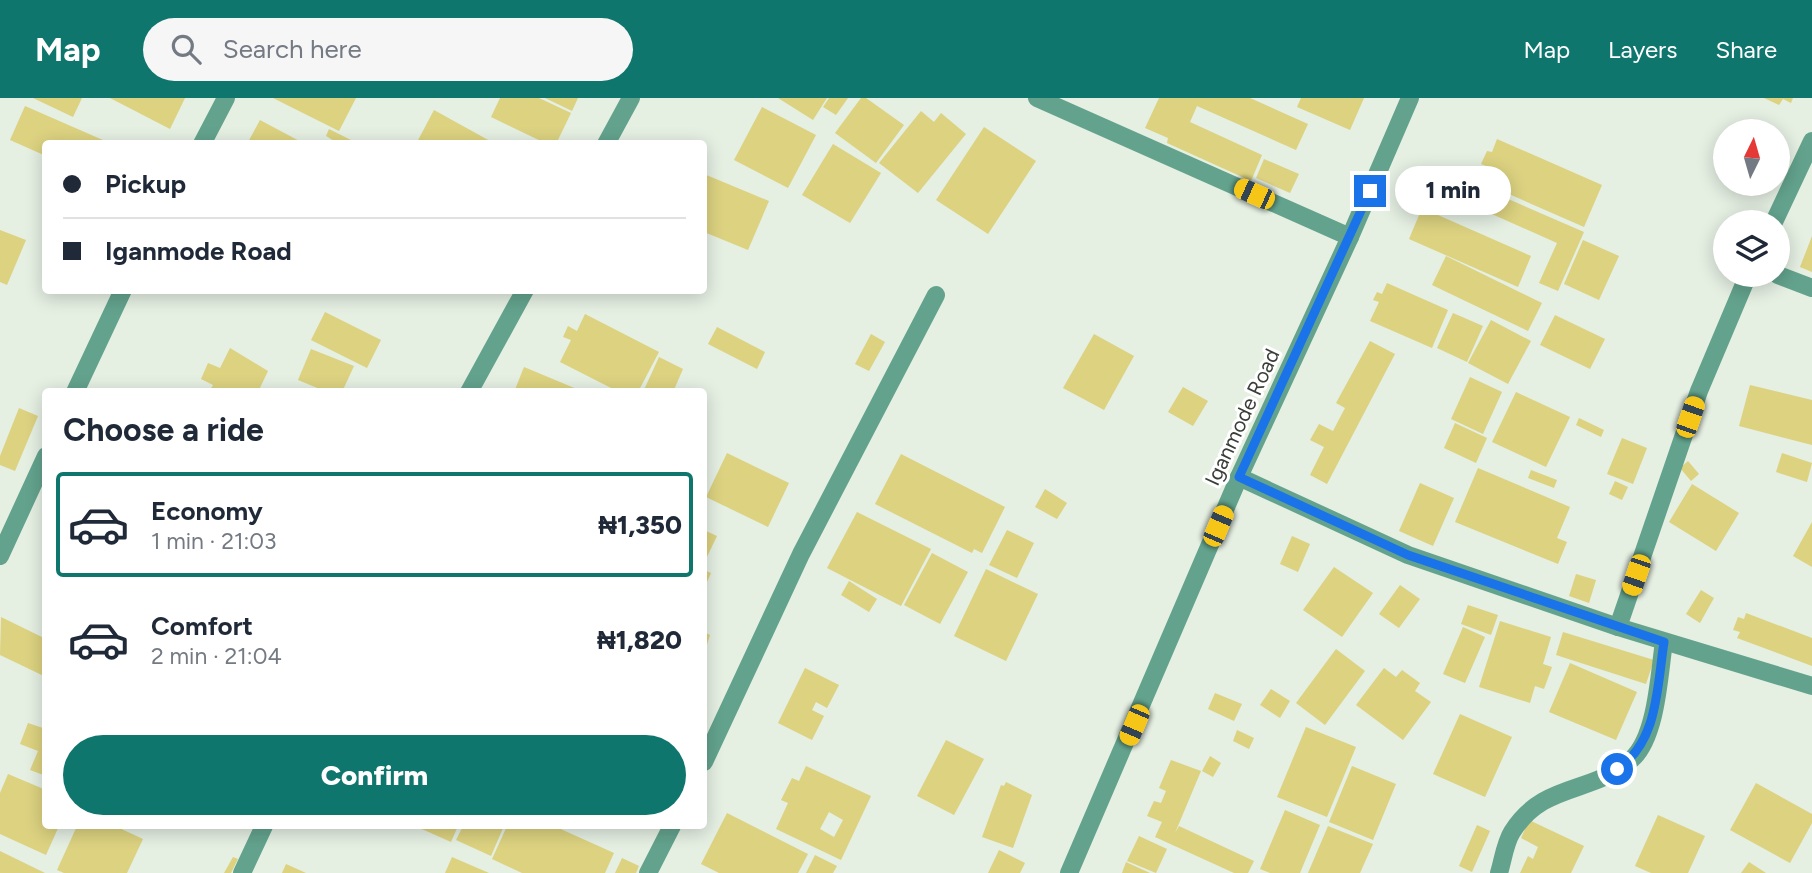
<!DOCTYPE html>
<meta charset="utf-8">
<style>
body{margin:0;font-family:Figtree,sans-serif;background:#f6f6f7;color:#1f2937;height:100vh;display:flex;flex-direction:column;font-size:26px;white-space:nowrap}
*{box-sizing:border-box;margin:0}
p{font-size:23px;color:#747a83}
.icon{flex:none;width:38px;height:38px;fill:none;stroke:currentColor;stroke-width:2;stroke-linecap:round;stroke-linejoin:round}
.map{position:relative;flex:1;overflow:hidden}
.side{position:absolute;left:42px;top:290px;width:665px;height:441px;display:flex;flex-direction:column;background:#fff;border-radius:7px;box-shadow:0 4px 18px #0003}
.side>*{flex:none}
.hud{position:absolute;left:42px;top:42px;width:665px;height:154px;border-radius:7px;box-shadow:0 4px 18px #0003;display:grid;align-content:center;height:154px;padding:0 21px;background:#fff}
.needle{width:46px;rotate:5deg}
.tools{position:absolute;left:1713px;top:21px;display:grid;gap:14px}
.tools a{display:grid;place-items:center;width:77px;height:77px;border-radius:50%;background:#fff;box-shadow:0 4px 18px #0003;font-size:35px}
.end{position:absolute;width:32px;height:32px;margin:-16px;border:9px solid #1a73e8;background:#fff;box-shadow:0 0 0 4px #fff}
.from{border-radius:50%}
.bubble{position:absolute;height:49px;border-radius:24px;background:#fff;box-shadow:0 4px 18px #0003;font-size:23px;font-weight:800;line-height:49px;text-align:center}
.car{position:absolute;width:21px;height:42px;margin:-21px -10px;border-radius:9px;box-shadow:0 0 5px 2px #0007;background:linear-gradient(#f5c518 24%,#345 0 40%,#f5c518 0 76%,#345 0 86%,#f5c518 0)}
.hud b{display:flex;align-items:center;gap:24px;height:66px;font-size:26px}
.hud b+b{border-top:2px solid #e0e1e3}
.hud i{width:18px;height:18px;background:#1f2937}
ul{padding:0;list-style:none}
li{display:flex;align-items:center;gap:21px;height:105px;margin:0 14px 10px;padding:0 7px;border:4px solid transparent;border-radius:7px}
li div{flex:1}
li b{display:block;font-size:26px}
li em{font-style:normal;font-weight:800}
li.active{border-color:#0f766e}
li>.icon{width:63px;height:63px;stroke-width:1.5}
h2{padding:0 21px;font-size:32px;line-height:84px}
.primary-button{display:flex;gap:14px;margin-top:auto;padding:14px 21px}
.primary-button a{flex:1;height:80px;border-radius:42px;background:#0f766e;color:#fff;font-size:28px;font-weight:800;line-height:80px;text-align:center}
header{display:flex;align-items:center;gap:42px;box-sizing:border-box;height:98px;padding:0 35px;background:#0f766e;color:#fff}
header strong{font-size:33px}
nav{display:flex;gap:38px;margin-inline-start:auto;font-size:24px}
.search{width:490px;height:63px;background:#f6f6f7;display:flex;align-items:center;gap:18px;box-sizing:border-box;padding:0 24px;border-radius:38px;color:#747a83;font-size:26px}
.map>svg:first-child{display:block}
.building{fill:#dcd280;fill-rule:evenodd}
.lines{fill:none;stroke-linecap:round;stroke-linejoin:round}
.minor{stroke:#63a38e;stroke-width:18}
.route{stroke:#1a73e8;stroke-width:9}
.labels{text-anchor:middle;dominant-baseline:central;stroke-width:6;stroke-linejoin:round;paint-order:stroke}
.street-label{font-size:21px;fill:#3a3e39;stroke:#fff}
</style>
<header>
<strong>Map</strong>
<div class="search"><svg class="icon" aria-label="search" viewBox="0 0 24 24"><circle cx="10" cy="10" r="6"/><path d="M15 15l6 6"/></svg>Search here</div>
<nav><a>Map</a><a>Layers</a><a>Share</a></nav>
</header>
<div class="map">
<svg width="1812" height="775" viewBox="0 0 1812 775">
<rect width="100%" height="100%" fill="#e5efe2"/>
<g class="building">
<polygon points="33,0 82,0 73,19"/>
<polygon points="110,0 185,0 170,31"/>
<polygon points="273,0 356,0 339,33"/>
<polygon points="500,0 539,0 571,15 556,46 547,46 491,19"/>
<polygon points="545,0 578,0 572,13"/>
<polygon points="778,0 827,0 813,22"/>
<polygon points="829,0 848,0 836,17 823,9"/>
<polygon points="861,0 866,0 904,27 876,65 835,35"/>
<polygon points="1159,0 1250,0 1308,26 1296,52 1197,8 1190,24 1262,57 1251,83 1167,45 1168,40 1145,30"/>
<polygon points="1301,0 1364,0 1350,32 1297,9"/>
<polygon points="1764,0 1793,0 1791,5 1783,1 1779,7"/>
<polygon points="25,8 112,46 46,46 46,58 10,42"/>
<polygon points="762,9 816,37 788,90 734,62"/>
<polygon points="434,12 490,43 489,46 416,46"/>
<polygon points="921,13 934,24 941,15 966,36 918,95 879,65"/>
<polygon points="260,22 305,46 247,46"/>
<polygon points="984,29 1036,63 988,136 936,102"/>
<polygon points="329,31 351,42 349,46 339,46 326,38"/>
<polygon points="1497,41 1602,87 1584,129 1479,83 1486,68 1481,66 1487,53 1492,54"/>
<polygon points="833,46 881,75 850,125 802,97"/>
<polygon points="1264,61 1299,76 1290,95 1256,80"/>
<polygon points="1439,71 1584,134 1558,193 1539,185 1557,145 1431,89"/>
<polygon points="704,76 769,103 748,152 704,134"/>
<polygon points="1422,110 1531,158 1518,189 1409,141"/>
<polygon points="0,132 26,142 7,187 0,184"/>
<polygon points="1812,138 1812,174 1800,169"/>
<polygon points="1583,142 1619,158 1599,202 1564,186"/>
<polygon points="1446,158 1542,205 1528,233 1432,187"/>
<polygon points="1387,185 1448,212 1432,250 1370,223 1379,204 1373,202 1377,194 1382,196"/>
<polygon points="325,214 381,242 367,270 311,242"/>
<polygon points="1453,215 1483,228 1467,264 1437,250"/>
<polygon points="585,216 659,254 638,294 619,294 560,264 571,242 563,239 568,228 577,233"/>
<polygon points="1555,217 1605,241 1590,271 1540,247"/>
<polygon points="1491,222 1531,243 1508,286 1468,265"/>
<polygon points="717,229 765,254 757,271 708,246"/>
<polygon points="871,236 885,244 869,273 855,266"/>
<polygon points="1094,236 1134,258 1104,312 1063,290"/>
<polygon points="1370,243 1395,256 1327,386 1310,377 1324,349 1310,342 1319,326 1333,333 1345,310 1336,305"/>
<polygon points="230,250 268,273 258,294 209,294 213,287 201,281 208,265 220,270"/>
<polygon points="311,251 354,268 342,294 327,294 298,282"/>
<polygon points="659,259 683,271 673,294 643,294"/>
<polygon points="524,269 584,294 514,294"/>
<polygon points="1470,279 1502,294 1483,336 1451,321"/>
<polygon points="1750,287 1812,302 1812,347 1739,328"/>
<polygon points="1183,289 1208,303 1193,328 1168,314"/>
<polygon points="1516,294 1570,319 1546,369 1492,344"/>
<polygon points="19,310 38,318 15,373 0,367 0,358"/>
<polygon points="1579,320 1604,332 1601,339 1576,327"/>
<polygon points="1455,325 1487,340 1476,365 1444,350"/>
<polygon points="1622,340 1647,350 1633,386 1607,376"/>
<polygon points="727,355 789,385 768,429 706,399"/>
<polygon points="1782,355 1812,365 1807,384 1776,374"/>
<polygon points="901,356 1005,409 982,455 974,451 972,455 875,406"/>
<polygon points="1688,363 1699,376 1691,383 1680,370"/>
<polygon points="1478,370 1570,409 1557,440 1567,444 1558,466 1455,424"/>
<polygon points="1531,372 1557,382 1554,390 1528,380"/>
<polygon points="1615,383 1628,389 1622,402 1609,396"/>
<polygon points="1420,385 1454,400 1433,448 1399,433"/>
<polygon points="1692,386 1739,415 1716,453 1669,424"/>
<polygon points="1045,391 1067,405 1057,421 1035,409"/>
<polygon points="857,414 931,451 901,508 827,470"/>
<polygon points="1812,424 1812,469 1793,458"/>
<polygon points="704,432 717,438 705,463 704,462"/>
<polygon points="1007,432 1034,445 1017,480 989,467"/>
<polygon points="1292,438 1310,446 1298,474 1280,466"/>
<polygon points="932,455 968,474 940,526 904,507"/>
<polygon points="1334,469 1373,495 1342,539 1303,512"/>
<polygon points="986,471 1038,496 1006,563 954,538"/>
<polygon points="704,472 711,475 704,491"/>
<polygon points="1576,476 1596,482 1589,505 1569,498"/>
<polygon points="849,483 877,501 869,514 841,497"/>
<polygon points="1400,487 1420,501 1399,530 1379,516"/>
<polygon points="1701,492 1714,500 1700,525 1686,516"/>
<polygon points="1468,507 1498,517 1491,537 1461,526"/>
<polygon points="1746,515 1812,540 1812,568 1737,540 1740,534 1733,532 1738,519 1744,521"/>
<polygon points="1,519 46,541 46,579 0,557"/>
<polygon points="1500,523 1551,539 1543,566 1552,569 1544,591 1535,588 1530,605 1479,589"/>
<polygon points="1463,529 1485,539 1465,585 1443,576"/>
<polygon points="704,534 710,537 704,556"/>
<polygon points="1563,534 1654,562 1646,586 1556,557"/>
<polygon points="1336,551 1365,573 1325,627 1296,605"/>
<polygon points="1570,565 1637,594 1616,642 1549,614"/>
<polygon points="805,570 839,587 827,610 816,604 812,612 824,618 812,642 778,625"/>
<polygon points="1384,570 1396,579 1402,572 1420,585 1415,593 1431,604 1403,642 1356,607"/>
<polygon points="1271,591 1290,603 1280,620 1260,607"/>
<polygon points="1215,595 1242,606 1234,623 1208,611"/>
<polygon points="1460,616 1512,639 1485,699 1433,676"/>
<polygon points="28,625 46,631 46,678 30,672 38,653 20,646"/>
<polygon points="1306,629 1356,649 1327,719 1277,699"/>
<polygon points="1237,632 1254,640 1249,651 1233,643"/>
<polygon points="946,642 984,661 954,717 917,698"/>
<polygon points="1210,658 1221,665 1213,679 1202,673"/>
<polygon points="1171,662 1201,673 1175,735 1179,728 1254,763 1248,775 1234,775 1155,739 1162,724 1147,718 1154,703 1161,705 1166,693 1159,690"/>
<path d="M806 668 871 698 841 762 776 731 788 705 781 702 792 680 799 683ZM829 714 843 722 834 739 820 731Z"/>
<polygon points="1352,668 1396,686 1373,742 1329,724"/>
<polygon points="8,676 46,692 46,728 59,728 46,757 0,736 0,695"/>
<polygon points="1006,684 1032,697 1013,750 982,739 1001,687 1004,688"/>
<polygon points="1756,685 1812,716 1812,725 1790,765 1730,732"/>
<polygon points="1285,712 1320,727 1300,775 1270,775 1260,771"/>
<polygon points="727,715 808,756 798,775 719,775 701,766"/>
<polygon points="1658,717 1705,738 1688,775 1651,775 1635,768"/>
<polygon points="1529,722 1584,748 1571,775 1520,775 1528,758 1533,761 1538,749 1521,740"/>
<polygon points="1477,727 1490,733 1472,774 1459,768"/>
<polygon points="77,728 115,728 143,741 127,775 64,775 57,772"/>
<polygon points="415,728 458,728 451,744"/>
<polygon points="463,728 504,728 491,758 456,742"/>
<polygon points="507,728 554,728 614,755 605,775 522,775 492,761"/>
<polygon points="1328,728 1373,746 1360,775 1308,775"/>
<polygon points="1139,738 1167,751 1156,775 1127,763"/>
<polygon points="999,752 1025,765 1020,775 988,775"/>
<polygon points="0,753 45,775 0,775"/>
<polygon points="815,757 837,768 833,775 806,775"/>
<polygon points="233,759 238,761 231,775 224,775"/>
<polygon points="452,759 489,775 445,775"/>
<polygon points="622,760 639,768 636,775 615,775"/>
<polygon points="1126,764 1150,775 1122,775"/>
<polygon points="1749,764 1766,775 1741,775"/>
<polygon points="286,766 306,775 282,775"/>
</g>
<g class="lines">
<g class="minor">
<polyline points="1037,0 1350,139"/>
<polyline points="202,46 226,0"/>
<polyline points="606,46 631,0"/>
<polyline points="1774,124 1812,43"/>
<polyline points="1778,177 1812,190"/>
<polyline points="75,294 123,192"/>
<polyline points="469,294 525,192"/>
<polyline points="1239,379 1408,457 1618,529 1812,588"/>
<polyline points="0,458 46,358"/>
<polyline points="1618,529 1699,293 1748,177"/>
<polyline points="704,664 801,456 936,197"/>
<polyline points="242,775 264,728"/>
<polyline points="648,775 672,728"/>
<polyline points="1069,775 1239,379 1350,139 1410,0"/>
<path d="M1499 775C1503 762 1505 745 1512 734 1544 683 1593 697 1632 661 1657 638 1659 576 1664 544"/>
</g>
</g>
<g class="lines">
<path class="route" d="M1370 93 1239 379 1408 457 1664 544C1657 589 1658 645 1617 671"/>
</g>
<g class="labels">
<g class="street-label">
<text transform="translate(1242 319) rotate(-65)">Iganmode Road</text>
</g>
</g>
</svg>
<div class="tools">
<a><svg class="needle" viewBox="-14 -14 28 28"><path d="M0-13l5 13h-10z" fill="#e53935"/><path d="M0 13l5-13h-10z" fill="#747a83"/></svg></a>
<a><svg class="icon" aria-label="layers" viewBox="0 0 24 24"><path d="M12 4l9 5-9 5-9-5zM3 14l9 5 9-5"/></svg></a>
</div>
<i class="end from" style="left:1617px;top:671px"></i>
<i class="end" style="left:1370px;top:93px"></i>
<div class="bubble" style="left:1395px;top:68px;width:116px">1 min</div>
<i class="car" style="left:1254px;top:96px;rotate:294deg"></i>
<i class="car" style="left:1690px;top:319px;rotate:19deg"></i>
<i class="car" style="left:1218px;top:428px;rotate:23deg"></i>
<i class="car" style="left:1636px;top:477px;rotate:199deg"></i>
<i class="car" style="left:1134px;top:627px;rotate:203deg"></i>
<div class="hud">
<b><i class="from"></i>Pickup</b>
<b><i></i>Iganmode Road</b>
</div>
<section class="side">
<h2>Choose a ride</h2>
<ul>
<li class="active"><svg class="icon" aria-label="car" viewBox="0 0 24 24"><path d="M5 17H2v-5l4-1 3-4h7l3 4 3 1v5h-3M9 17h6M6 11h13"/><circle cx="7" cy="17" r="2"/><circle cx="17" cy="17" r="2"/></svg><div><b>Economy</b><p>1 min · 21:03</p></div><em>₦1,350</em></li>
<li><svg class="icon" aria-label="car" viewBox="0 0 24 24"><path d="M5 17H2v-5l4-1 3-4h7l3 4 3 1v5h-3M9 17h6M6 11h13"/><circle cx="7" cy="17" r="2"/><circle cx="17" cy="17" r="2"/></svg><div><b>Comfort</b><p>2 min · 21:04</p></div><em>₦1,820</em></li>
</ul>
<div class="primary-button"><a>Confirm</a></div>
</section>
</div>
